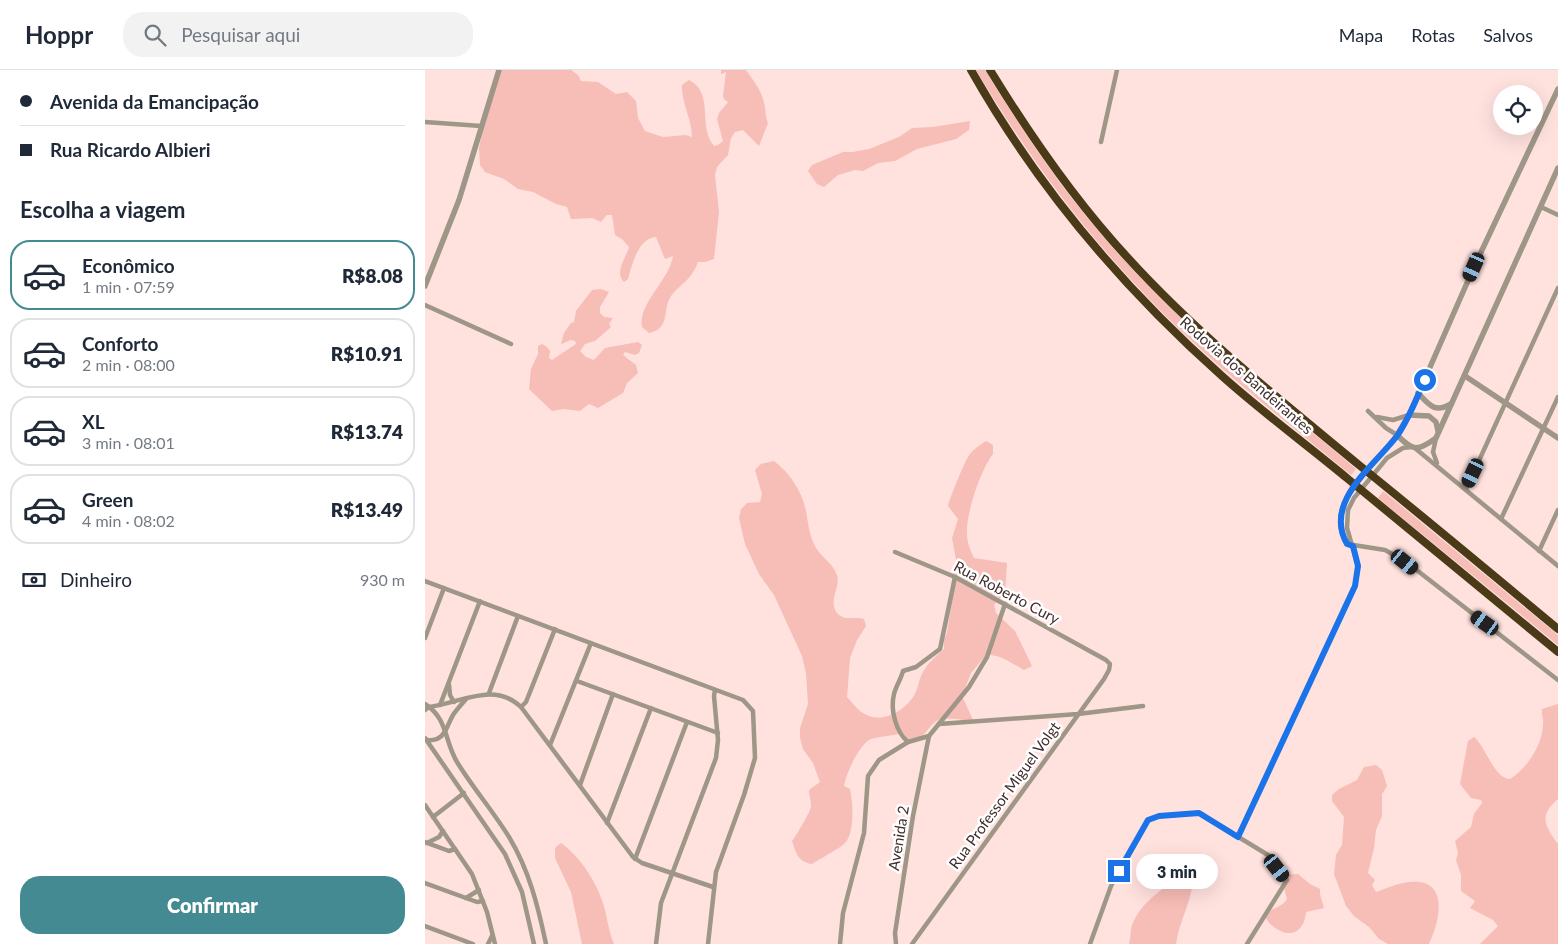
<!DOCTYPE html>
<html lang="pt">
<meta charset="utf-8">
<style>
body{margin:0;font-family:Lato,sans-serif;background:#f2f2f3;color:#1f2937;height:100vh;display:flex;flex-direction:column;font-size:19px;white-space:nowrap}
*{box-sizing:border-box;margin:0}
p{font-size:16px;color:#747a83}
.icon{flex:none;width:28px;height:28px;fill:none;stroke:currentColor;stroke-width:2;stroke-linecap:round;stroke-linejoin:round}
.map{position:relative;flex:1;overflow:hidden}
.sheet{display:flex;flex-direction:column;background:#fff;width:425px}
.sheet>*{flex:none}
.top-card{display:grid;align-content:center;height:110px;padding:0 20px;background:#fff}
.fabs{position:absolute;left:1068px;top:15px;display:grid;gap:10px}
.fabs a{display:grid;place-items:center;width:50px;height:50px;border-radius:50%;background:#fff;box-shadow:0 5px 20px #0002;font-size:25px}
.end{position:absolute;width:22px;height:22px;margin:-11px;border:6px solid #1a73e8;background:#fff;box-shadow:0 0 0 2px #fff}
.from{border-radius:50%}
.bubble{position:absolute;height:35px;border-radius:18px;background:#fff;box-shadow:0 5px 20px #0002;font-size:16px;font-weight:800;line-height:35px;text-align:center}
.car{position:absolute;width:15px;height:30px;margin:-15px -8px;border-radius:6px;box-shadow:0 0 4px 1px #0007;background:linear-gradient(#222 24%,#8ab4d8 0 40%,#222 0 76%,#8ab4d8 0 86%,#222 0)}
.top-card b{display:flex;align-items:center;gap:18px;height:48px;font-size:19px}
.top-card b+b{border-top:1px solid #e0e1e3}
.top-card i{width:12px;height:12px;background:#1f2937}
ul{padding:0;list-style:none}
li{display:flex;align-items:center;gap:15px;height:70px;margin:0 10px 8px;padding:0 10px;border:2px solid #e0e1e3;border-radius:20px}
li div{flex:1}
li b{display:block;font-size:19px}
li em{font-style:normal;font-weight:800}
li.on{border-color:#438a92}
li>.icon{width:45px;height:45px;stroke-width:1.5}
h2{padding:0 20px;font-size:22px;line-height:60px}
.pay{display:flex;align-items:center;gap:12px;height:55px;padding:0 20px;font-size:19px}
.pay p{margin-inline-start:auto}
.action{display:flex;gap:10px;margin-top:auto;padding:10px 20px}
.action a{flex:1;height:58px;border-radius:20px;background:#438a92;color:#fff;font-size:20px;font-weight:800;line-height:58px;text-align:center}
header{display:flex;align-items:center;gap:30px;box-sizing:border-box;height:70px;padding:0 25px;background:#fff;border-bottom:1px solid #e0e1e3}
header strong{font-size:24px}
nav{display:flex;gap:28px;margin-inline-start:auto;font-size:18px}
.search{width:350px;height:45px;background:#f2f2f3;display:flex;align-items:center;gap:12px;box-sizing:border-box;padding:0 18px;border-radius:20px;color:#747a83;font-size:19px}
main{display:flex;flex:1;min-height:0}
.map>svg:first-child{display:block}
.green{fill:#f7bdb7}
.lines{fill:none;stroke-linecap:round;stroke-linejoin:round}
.minor{stroke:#9e9686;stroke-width:4.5}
.tertiary{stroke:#9e9686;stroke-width:5.5}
.motorway{stroke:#4a3a18;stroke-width:8}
.route{stroke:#1a73e8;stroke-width:6}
.labels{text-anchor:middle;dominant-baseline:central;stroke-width:5;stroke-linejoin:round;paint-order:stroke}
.street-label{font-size:15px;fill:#402e2c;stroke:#fff}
</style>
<header>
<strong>Hoppr</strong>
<div class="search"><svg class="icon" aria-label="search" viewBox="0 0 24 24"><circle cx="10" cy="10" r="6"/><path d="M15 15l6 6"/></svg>Pesquisar aqui</div>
<nav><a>Mapa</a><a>Rotas</a><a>Salvos</a></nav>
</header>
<main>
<section class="sheet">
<div class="top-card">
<b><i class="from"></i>Avenida da Emancipação</b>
<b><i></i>Rua Ricardo Albieri</b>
</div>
<h2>Escolha a viagem</h2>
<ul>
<li class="on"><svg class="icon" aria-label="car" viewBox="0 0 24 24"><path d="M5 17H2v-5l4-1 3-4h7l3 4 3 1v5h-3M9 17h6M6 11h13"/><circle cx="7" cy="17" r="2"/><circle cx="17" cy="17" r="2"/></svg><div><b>Econômico</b><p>1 min · 07:59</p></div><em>R$8.08</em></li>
<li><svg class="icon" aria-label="car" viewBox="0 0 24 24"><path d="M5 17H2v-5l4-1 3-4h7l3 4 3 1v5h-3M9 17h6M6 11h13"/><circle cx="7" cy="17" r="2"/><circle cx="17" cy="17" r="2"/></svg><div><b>Conforto</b><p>2 min · 08:00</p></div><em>R$10.91</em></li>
<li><svg class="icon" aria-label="car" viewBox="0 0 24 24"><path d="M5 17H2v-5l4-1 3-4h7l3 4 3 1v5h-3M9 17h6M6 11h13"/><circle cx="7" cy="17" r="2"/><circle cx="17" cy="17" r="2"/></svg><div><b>XL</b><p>3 min · 08:01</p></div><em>R$13.74</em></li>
<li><svg class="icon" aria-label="car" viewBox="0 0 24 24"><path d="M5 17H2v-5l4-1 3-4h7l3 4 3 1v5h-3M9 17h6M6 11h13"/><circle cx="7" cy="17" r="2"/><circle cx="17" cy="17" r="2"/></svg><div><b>Green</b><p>4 min · 08:02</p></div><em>R$13.49</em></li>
</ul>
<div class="pay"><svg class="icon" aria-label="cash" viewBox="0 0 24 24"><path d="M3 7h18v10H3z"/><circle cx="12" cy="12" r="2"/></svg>Dinheiro<p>930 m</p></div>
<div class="action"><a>Confirmar</a></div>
</section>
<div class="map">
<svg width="1133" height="874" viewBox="0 0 1133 874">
<rect width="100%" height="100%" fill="#ffe1de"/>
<g class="green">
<path d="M75 0H146L153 5 156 11 173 12 191 24 202 22 211 31 213 48 220 61 238 67 261 65 267 67C267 49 256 32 257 15L264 10C290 23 272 56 289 76L293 75 298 71 292 49 294 43 303 32 299 29 298 26 301 2 296 4V0H321C328 10 337 21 339 33 341 40 340 46 343 53L334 76 318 60 310 62 306 68 303 85 292 97 290 105 294 142 289 189 280 192H273C266 211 256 213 246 226 237 239 246 259 224 263L217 257C213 233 244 211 248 186L240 189 231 167C213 168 207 195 203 209L199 212C189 202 201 188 204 177L197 169 190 165 187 145H182L176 152 167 148 146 149 142 137 131 134 108 122 93 119 79 109 60 102 55 95 54 78 58 59Z"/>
<path d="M551 0H560C597 60 636 119 683 172 757 258 845 327 931 399L926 405C869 358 809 312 756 261 673 181 610 98 551 0Z"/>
<polygon points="545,51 544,60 531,69 492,79 470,91 453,93 438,101 430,100 413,105 399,117 392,114 383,101 387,95 418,82 428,82 444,79 474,67 487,58 508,57"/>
<polygon points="176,219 184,222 175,237 175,243 179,247 188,248 184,254 186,257 170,271 160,274 155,281 161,287 169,290 180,278 213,272 217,275 214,283 210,285 200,282 198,285 211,295 213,303 202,313 198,323 173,338 164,334 155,341 139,339 127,341 104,319 106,299 113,284 113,276 117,274 122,277 125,281 124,288 127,290 151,274 150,271 146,270 136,274 139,263 146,253 149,252 151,241 167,220"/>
<path d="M561 371 568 375V384C556 399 540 446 542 465 542 472 546 482 549 488L582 493 580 523 569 535 571 543 590 561 607 596 599 600C586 593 576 584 561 585L546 603 537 626 548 650C538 651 519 646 513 650 502 657 501 667 486 673L478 663C467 666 456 666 446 669 434 674 421 704 419 716L425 719C428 732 430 762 420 773 417 777 393 790 387 794 372 791 372 784 367 771 371 766 386 741 386 736 386 730 384 726 384 720L395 712 388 693 378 679 375 668V658L383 634 381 603 377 586 349 525 334 504 320 474 314 448 316 439 322 433 335 432 337 424 330 400 336 394 349 391C364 402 377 421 381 441 383 452 384 464 389 474 394 486 408 493 412 505 416 518 401 533 414 545 421 551 430 546 439 549L441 556 432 570 425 588 422 627C428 633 433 642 442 645 458 653 479 641 488 627 494 619 493 610 498 602 503 593 511 586 519 579V570L522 563 526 536 528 501 532 495 527 468 533 449 523 436C525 427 538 396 543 387 546 381 555 375 561 371Z"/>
<polygon points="958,421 1133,565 1133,575 953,428"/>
<path d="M1133 634V729C1113 746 1120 756 1133 774V874H1055L1073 856 1068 850 1045 838 1050 831 1036 821V805L1031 790 1033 783 1030 771 1046 757 1049 744 1057 733 1056 730 1046 728 1035 714 1043 671 1049 667C1060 675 1069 709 1085 709 1102 698 1117 676 1118 655 1119 650 1116 645 1117 639Z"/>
<path d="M951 695 957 700 962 716 957 724V746L951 760 949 778 943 803 950 810 947 815 951 822C962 818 973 813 985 812 1025 808 1015 852 1004 874H963L954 869 944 857 929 846 921 836 909 804 911 785 917 775 919 747 907 731V725L914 719 932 710 939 697Z"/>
<path d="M136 773C157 788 174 816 180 840 183 852 184 863 189 874H157L146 822 130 788V778Z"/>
<path d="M873 804 885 814 895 819V824L899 838 881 842C880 849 879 855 873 860 863 869 843 856 840 846 845 837 856 839 862 829L859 818 861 805Z"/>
<path d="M754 808H768C767 832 754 851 751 874H704C706 868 705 861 707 855 715 834 736 819 754 808Z"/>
</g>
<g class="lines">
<g class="minor">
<polyline points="0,52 56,56"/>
<polyline points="676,72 692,0"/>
<polyline points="1116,137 1133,145"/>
<polyline points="0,235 86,274"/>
<path d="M943 341 961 358 972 365C962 377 952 389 942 401 923 424 905 443 922 474L960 480 980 491 1133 610"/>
<polyline points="952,347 968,350 984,345"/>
<polyline points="1011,368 1008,382 1012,393"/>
<polyline points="991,379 1133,496"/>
<polyline points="1041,419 1133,218"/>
<polyline points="1076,449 1133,327"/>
<polyline points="1114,481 1133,440"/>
<polyline points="470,482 530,507 681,590 685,594 684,600 679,609 487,874"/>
<polyline points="0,511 318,630 328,641 330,688 319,725 291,802 283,874"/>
<polyline points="0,568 19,518"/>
<polyline points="152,611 293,663"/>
<polyline points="24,615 25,625 29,632"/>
<polyline points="64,623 93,546"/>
<path d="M0 634C23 649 19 670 32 692 48 718 68 741 84 767 104 800 113 836 121 874"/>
<polyline points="15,635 55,531"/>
<polyline points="96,637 101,632 130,559"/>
<path d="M0 640 4 637C36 633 69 611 96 637L208 787 217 793 288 817"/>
<polyline points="514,654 653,644 718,636"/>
<path d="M504 666 483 672C471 662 465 640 469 624 471 616 476 609 478 601L491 597 515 579 530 507"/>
<polyline points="0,668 80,784 97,822 109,874"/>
<path d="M2 670C20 672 21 657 28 645 32 639 37 634 41 629"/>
<polyline points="125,675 166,573"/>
<polyline points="155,715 188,624"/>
<polyline points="0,735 47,804 62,842 70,874"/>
<polyline points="8,747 39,723"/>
<polyline points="182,753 226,638"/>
<polyline points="813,767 930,516 933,496 922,458 923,440 929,428 962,388 978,378 986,377"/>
<polyline points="0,772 24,781 30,779"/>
<polyline points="2,773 14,767 18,761"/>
<polyline points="210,789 262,652"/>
<polyline points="0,813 52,832 58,831"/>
<polyline points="41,828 54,820"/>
<polyline points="0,856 48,874"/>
<polyline points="63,874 67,866"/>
<polyline points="231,874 236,833 291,688 293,670 289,626 290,620"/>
<polyline points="415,874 418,843 439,763 443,706 454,690 483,672"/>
<polyline points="471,874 470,863 488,746 504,666 544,617 562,587 580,534"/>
<polyline points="665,874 686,816 723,750 734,746 774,743 843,785 862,810 822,874"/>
</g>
<g class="tertiary">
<path d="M1133 19 1049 197 984 345 972 365C988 381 992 382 1011 368L1133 98"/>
<polyline points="0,216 34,130 74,0"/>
<polyline points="1040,306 1133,368"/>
<path d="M993 323C1005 336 1010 343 1026 334"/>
<polyline points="984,345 1004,346 1011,352 1013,361"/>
</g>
<g class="motorway">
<path d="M546 0C611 115 698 218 797 306 837 342 881 374 923 409 993 466 1063 524 1133 582"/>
<path d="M565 0C606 67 650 131 703 188 773 265 854 329 934 395 1001 449 1067 504 1133 559"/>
</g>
</g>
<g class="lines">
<path class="route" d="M694 801 723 750 734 746 774 743 813 767 930 516 933 496 928 476 922 474C898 432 949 396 972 366 984 349 991 329 1000 310"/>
</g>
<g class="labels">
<g class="street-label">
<text transform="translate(822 305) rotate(41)">Rodovia dos Bandeirantes</text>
<text transform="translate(582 522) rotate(28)">Rua Roberto Cury</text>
<text transform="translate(579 725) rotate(-54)">Rua Professor Miguel Volgt</text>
<text transform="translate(473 768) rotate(-81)">Avenida 2</text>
</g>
</g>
</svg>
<div class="fabs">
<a><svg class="icon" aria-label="locate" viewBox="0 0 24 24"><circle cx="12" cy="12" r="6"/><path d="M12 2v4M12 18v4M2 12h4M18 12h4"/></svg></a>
</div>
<i class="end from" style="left:1000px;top:310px"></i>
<i class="end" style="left:694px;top:801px"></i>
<div class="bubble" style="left:711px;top:784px;width:82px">3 min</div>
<i class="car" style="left:1049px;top:197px;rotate:204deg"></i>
<i class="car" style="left:1048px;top:403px;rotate:205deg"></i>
<i class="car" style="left:980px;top:492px;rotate:129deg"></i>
<i class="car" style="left:1060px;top:553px;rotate:305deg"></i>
<i class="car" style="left:852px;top:798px;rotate:142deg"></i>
</div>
</main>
